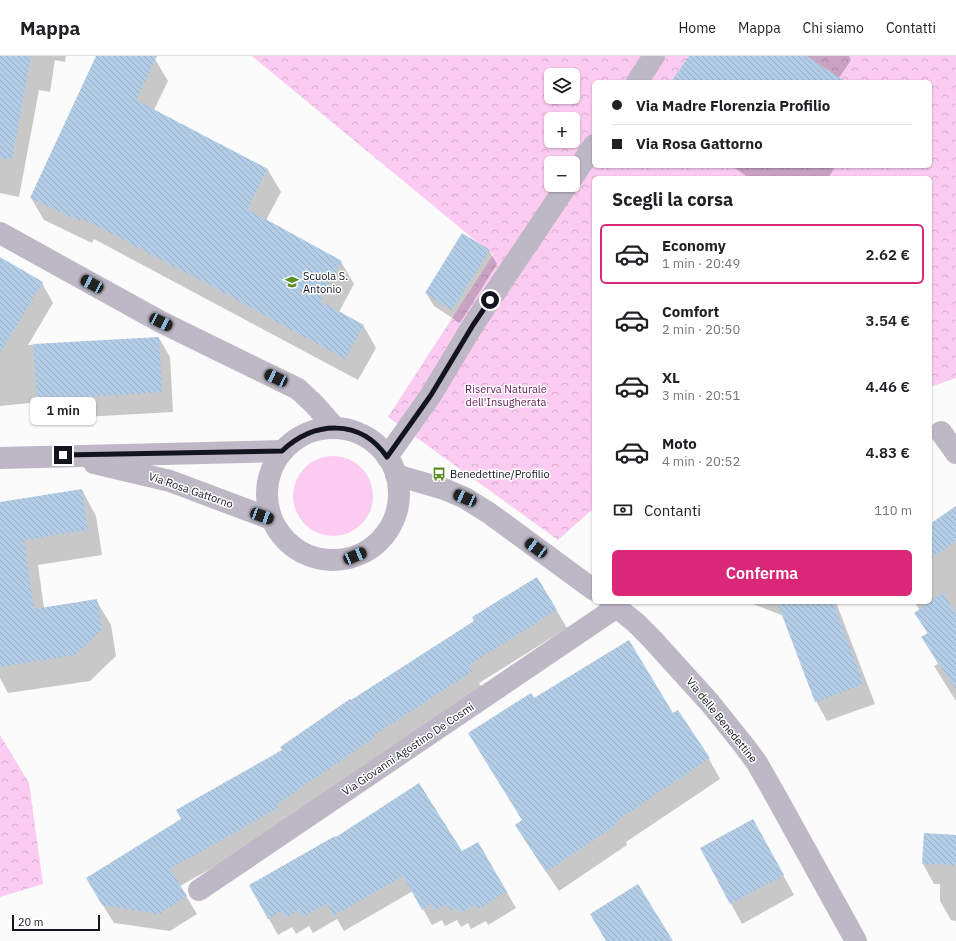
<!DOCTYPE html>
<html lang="it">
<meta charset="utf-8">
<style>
body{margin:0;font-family:"IBM Plex Sans",sans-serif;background:#f6f6f6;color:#202124;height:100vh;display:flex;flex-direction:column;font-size:15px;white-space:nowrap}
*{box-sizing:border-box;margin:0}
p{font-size:13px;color:#757577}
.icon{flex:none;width:22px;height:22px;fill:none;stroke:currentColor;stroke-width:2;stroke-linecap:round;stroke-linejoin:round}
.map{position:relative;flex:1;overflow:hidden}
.panel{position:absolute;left:592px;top:120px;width:340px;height:428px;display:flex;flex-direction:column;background:#fff;border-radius:6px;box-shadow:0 1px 3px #0004}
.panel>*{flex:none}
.banner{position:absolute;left:592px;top:24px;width:340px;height:88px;border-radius:6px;box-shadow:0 1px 3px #0004;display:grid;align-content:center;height:88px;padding:0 20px;background:#fff}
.controls{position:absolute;left:544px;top:12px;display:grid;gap:8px}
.controls a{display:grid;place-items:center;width:36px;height:36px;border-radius:6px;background:#fff;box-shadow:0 1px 3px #0004;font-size:20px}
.scale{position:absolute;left:12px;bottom:10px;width:88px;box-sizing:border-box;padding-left:4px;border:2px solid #12141f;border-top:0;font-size:11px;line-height:14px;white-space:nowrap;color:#12141f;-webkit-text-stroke:3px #fff;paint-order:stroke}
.end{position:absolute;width:18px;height:18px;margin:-9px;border:5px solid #12141f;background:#fff;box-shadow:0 0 0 2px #fff}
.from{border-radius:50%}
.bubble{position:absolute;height:28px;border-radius:6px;background:#fff;box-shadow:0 1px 3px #0004;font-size:13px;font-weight:600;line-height:28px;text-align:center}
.car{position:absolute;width:12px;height:24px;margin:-12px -6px;border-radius:5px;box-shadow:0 0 3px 1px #0007;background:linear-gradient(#222 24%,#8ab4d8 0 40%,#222 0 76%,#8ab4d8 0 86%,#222 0)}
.banner b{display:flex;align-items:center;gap:14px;height:38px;font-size:15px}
.banner b+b{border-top:1px solid #e0e0e0}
.banner i{width:10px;height:10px;background:#202124}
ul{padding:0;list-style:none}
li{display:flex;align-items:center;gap:12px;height:60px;margin:0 8px 6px;padding:0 12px;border:2px solid transparent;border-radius:6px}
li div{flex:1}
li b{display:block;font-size:15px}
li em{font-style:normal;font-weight:600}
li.selected{border-color:#db2777}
li>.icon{width:36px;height:36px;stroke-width:1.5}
h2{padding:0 20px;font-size:18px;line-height:48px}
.pay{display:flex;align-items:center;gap:10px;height:44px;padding:0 20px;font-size:15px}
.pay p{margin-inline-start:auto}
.button{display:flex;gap:8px;margin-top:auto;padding:8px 20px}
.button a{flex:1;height:46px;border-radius:6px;background:#db2777;color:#fff;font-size:16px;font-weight:600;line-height:46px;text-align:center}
header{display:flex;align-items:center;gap:24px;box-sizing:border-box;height:56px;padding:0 20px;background:#fff;border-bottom:1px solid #e0e0e0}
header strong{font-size:19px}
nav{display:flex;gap:22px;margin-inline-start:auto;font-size:14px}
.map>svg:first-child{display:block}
.grass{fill:#fbcbf1}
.park{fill:url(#park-crowns);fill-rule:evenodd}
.shadow{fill:#0003}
.building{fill:url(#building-back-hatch)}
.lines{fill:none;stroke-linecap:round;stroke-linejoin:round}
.street{stroke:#beb8c6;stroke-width:22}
.route{stroke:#12141f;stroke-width:5}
.labels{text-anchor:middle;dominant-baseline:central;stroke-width:3;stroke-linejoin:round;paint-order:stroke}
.poi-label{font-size:11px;fill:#12141f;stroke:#fff;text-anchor:start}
.park-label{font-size:11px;fill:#5f1855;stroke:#fff}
.street-label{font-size:11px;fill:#12141f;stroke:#fff}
</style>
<header>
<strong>Mappa</strong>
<nav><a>Home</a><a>Mappa</a><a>Chi siamo</a><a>Contatti</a></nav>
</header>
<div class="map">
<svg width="956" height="885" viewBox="0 0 956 885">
<defs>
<pattern id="park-crowns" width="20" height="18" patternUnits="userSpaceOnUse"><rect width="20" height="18" fill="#fbcbf1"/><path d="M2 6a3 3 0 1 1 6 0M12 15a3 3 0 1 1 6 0" fill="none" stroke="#d6adce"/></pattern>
<pattern id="building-back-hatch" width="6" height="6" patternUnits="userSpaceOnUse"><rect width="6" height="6" fill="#b3cde6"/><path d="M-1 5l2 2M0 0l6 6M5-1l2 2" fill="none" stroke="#99afc5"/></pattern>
</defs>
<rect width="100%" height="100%" fill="#fbfbfb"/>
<circle class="grass" cx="333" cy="440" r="40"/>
<g class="park">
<path d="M252 0H956V322L930 331V122H594V452L558 484 388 361 493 199ZM551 19H573V41H551ZM594 26H930V110H594ZM551 63H573V85H551ZM551 107H573V129H551Z"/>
<polygon points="0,679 29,727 43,828 0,841"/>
</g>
<g class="shadow">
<polygon points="0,0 66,0 65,6 55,4 50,36 39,34 19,141 0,137"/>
<polygon points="97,0 148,0 155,3 168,25 154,54 268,114 281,136 266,164 341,206 354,228 339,256 363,269 376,292 358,324 94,183 92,187 44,164 31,142"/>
<polygon points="690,0 849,0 851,4 839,22 844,26 673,26"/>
<polygon points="732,110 836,110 828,122 749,122"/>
<polygon points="489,195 497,208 460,267 434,250 426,237"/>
<polygon points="0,208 42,227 53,247 28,289 159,282 170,301 173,356 49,363 39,346 0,350"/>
<polygon points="82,434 96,460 102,499 38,509 44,552 96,544 111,569 116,600 90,625 8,637 0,622 0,447"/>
<polygon points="956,451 956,645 934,610 938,608 923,582 928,578 916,557 920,554 914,546 930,546 930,470"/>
<polygon points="537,522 567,572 479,627 483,633 287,770 180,830 197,858 170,875 114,867 97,840 183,763 283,694 351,646 475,565"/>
<polygon points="748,546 836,546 875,648 827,665 816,645 784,560"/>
<polygon points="534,643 673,659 678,656 709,703 720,723 626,786 627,789 559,835 528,789 517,769 523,765"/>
<polygon points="956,780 956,865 951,864 940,845 940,828 934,828 923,808"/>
<polygon points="764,784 794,839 742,868 701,792"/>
<polygon points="478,787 516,852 488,869 486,865 471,873 468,867 461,871 457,864 445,870 442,864 432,869 413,835 344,875 337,863 313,877 309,870 296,878 292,871 278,879 250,829 462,797"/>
</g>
<g class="building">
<polygon points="0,0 31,0 12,103 0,102"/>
<polygon points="96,0 157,0 136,44 268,113 247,153 342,205 320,245 364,269 345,303 208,228 81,162 80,165 30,142"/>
<polygon points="689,0 807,0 846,26 671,26"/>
<polygon points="462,177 490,194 452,254 425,237"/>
<polygon points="0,201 43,226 0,297"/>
<polygon points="159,281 162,336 37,344 33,288"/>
<polygon points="82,433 88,474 24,484 34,553 97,543 102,574 75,599 0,611 0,446"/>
<polygon points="956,450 956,485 930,503 930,468"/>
<polygon points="537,521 557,554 469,609 473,615 374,679 375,681 276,749 278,752 170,813 187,840 159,858 102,849 86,822 181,763 176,754 282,694 280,691 350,643 351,644 474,565 472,561"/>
<polygon points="943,537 956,557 956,633 921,581 928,577 914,557"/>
<polygon points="777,546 833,546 864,628 815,646"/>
<polygon points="629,584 673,657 678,654 710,702 615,766 617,768 546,816 515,769 522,764 468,677 531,637 534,642"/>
<polygon points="419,727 462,795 478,786 507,836 478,853 475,849 461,857 458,852 451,855 447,848 435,855 431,848 422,854 403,820 334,860 327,848 303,861 299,854 286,862 282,855 268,863 249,829 335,780 336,781"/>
<polygon points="753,763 784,819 730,848 700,792"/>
<polygon points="924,777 956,779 956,809 922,808"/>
<polygon points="638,828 673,885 606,885 590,858"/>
</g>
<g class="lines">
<g class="street">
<polyline points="637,26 654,0"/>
<polyline points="573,121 594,89"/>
<polyline points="0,177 161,266 298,333 314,348 335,372"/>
<circle cx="333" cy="438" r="66"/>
<polyline points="941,376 956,397"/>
<polyline points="387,401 431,339 473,269 567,129"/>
<polyline points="0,402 282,395"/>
<polyline points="94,407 170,425 271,463"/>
<polyline points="396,419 444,433 465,442 489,457 594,534"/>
<polyline points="610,546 635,566 652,583 710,647 746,692 757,707 778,744 856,885"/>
<polyline points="199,834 617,551"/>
</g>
</g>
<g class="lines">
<path class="route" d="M63 399 282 395C314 365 360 362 387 401L431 339 473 269 490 244"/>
</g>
<defs>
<g id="school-bare" transform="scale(1.08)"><path d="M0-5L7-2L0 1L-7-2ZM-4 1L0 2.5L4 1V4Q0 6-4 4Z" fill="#5d8e25" stroke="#fff" stroke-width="2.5" paint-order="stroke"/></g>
<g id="bus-bare" transform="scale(1.08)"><path d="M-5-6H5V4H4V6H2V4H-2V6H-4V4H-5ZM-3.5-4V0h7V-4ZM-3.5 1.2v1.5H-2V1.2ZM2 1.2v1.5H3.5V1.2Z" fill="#5d8e25" stroke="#fff" stroke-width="2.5" paint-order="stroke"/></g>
</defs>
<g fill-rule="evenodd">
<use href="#school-bare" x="292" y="226"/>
<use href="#bus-bare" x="439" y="418"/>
</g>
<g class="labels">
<g class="poi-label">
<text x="303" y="220">Scuola S.<tspan x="303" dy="13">Antonio</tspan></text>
<text x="450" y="418">Benedettine/Profilio</text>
</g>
<g class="park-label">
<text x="506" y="333">Riserva Naturale<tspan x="506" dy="13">dell'Insugherata</tspan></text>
</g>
<g class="street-label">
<text transform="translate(191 434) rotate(19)">Via Rosa Gattorno</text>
<text transform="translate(722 664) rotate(51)">Via delle Benedettine</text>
<text transform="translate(408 693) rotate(-34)">Via Giovanni Agostino De Cosmi</text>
</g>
</g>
</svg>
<div class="controls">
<a><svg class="icon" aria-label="layers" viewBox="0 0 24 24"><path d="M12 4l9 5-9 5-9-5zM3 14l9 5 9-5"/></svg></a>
<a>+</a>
<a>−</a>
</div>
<div class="scale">20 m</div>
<i class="end from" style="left:490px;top:244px"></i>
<i class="end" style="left:63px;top:399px"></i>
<div class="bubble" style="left:30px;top:341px;width:66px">1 min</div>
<i class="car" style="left:92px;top:228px;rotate:298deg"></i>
<i class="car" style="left:161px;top:266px;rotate:116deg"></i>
<i class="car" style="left:276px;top:322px;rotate:295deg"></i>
<i class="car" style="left:465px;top:442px;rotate:294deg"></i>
<i class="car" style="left:262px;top:460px;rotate:110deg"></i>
<i class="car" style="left:536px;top:492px;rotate:306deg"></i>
<i class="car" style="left:355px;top:500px;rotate:67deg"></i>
<div class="banner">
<b><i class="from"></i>Via Madre Florenzia Profilio</b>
<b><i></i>Via Rosa Gattorno</b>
</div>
<section class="panel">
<h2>Scegli la corsa</h2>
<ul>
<li class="selected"><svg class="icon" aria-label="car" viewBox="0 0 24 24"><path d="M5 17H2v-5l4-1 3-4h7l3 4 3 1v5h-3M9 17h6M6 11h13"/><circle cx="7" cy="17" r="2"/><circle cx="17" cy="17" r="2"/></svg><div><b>Economy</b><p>1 min · 20:49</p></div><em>2.62 €</em></li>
<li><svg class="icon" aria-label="car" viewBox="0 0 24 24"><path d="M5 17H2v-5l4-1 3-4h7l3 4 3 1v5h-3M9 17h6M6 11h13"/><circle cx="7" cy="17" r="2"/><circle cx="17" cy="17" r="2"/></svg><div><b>Comfort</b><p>2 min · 20:50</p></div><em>3.54 €</em></li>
<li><svg class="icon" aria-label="car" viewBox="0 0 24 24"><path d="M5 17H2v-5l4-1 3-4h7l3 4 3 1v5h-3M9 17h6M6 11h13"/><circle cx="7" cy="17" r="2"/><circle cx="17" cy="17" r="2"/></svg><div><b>XL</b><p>3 min · 20:51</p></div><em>4.46 €</em></li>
<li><svg class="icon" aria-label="car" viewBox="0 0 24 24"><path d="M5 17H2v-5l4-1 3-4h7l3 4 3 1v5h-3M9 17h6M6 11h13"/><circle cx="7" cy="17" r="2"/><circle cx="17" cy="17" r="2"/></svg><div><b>Moto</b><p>4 min · 20:52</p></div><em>4.83 €</em></li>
</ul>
<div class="pay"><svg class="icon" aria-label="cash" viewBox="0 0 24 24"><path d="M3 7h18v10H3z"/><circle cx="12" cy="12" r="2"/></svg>Contanti<p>110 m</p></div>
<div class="button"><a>Conferma</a></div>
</section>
</div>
